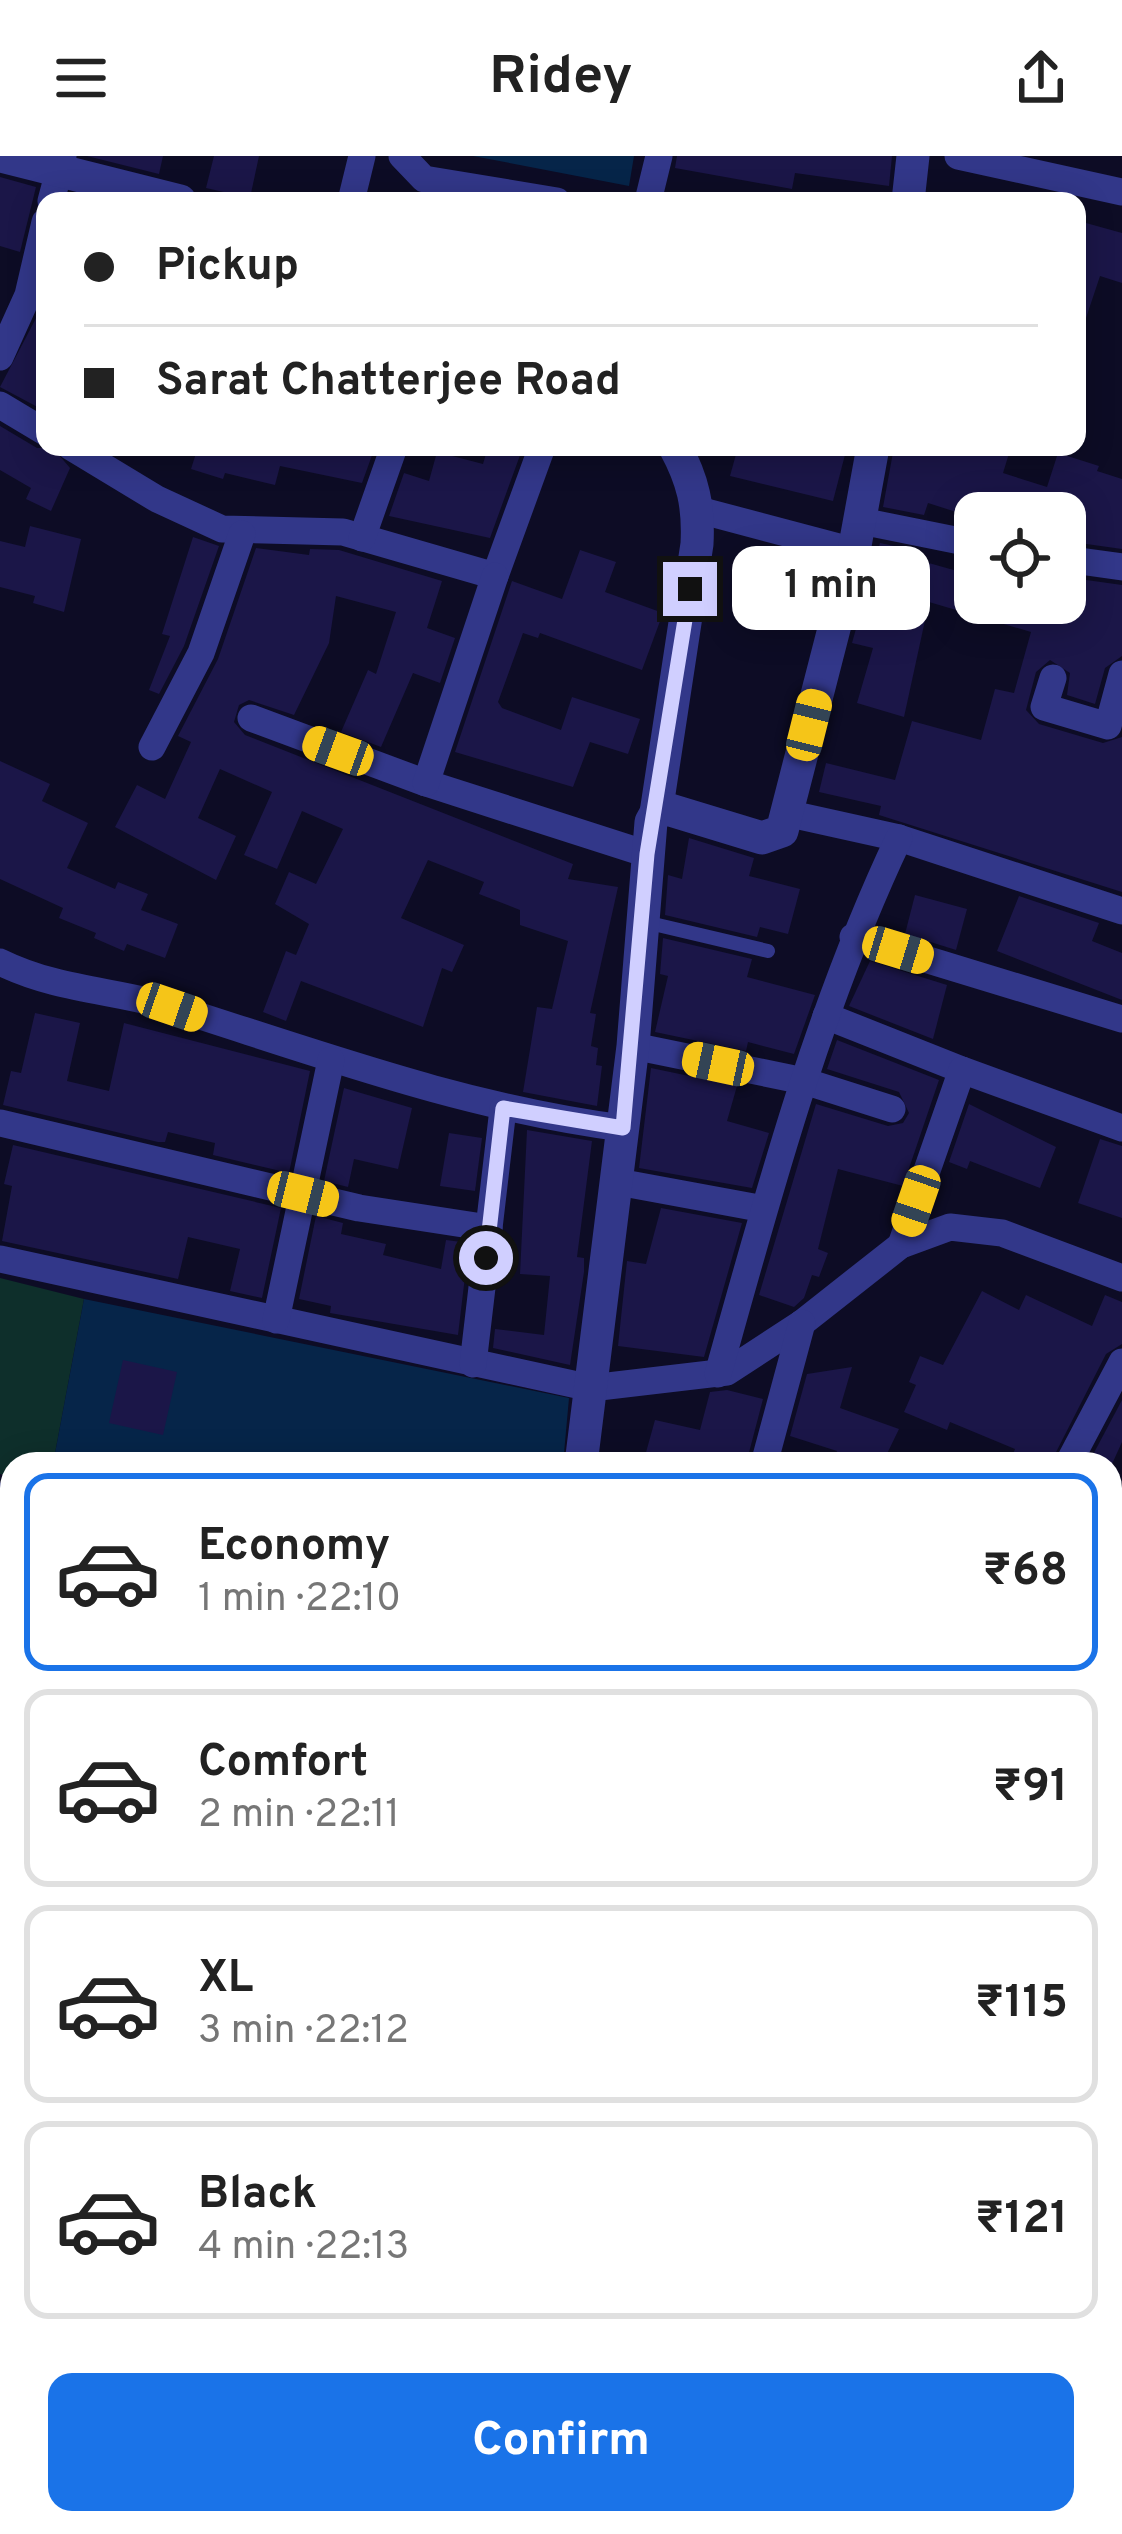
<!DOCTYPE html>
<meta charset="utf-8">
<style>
body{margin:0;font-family:Overpass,sans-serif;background:#f6f6f6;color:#222;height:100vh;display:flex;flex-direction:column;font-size:45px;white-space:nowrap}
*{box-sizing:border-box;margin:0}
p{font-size:39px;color:#767676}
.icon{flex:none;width:66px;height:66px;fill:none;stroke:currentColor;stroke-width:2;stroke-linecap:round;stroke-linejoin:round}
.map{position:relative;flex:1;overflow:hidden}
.sheet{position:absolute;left:0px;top:1296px;width:1122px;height:1083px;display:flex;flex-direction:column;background:#fff;border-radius:36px 36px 0 0;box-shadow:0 6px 30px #0003}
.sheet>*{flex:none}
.top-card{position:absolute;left:36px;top:36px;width:1050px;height:264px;border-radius:24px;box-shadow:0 6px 30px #0003;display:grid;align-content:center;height:264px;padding:0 48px;background:#fff}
.controls{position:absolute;left:954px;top:336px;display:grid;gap:24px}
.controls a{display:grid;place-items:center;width:132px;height:132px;border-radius:24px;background:#fff;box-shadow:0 6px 30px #0003;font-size:60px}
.end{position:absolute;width:54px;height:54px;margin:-27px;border:15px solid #d0cfff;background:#111;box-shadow:0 0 0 6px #111}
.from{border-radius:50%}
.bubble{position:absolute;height:84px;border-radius:24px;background:#fff;box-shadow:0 6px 30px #0003;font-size:39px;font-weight:700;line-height:84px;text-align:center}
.car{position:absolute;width:36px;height:72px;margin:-36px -18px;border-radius:15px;box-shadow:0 0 9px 3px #0007;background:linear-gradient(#f5c518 24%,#345 0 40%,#f5c518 0 76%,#345 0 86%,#f5c518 0)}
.top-card b{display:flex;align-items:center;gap:42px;height:114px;font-size:45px}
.top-card b+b{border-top:3px solid #e0e0e0}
.top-card i{width:30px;height:30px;background:#222}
ul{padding:21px 0 0;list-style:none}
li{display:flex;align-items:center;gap:36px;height:198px;margin:0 24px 18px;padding:0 24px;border:6px solid #e0e0e0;border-radius:24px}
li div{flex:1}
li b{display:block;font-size:45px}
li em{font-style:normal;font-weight:700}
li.active{border-color:#1a73e8}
li>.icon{width:108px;height:108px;stroke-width:1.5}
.action{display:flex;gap:24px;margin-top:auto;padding:24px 48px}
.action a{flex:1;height:138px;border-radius:24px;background:#1a73e8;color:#fff;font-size:48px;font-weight:700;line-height:138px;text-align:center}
header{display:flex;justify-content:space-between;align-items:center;height:156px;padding:0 48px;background:#fff;font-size:54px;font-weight:700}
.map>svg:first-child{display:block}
.green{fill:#0e2f2b}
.water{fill:#062549}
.building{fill:#1b1648}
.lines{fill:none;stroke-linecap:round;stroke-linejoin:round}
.service{stroke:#323789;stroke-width:14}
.minor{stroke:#323789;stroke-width:27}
.tertiary{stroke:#323789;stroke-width:33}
.route{stroke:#d0cfff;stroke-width:15}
</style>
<header><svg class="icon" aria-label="menu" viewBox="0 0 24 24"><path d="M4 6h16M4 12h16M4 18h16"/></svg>Ridey<svg class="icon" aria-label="share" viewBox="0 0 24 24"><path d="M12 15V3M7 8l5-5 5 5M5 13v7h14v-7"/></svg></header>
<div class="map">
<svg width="1122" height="2378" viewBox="0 0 1122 2378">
<rect width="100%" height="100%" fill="#0d0c25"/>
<polygon class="green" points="0,1122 84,1143 53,1308 12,1308 12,1321 0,1318"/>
<g class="water">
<polygon points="473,0 634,0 629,30"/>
<polygon points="84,1143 569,1242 563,1308 53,1308"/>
</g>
<g class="building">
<polygon points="87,0 163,0 159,18"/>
<polygon points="214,0 259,0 250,42 206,32"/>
<polygon points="677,0 892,0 889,30 795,17 792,33 675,12"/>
<polygon points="0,21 36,31 20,96 0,90"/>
<polygon points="1086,67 1122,77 1122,127 1100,120 1081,177 1077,177 1077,98"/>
<polygon points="45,145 45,255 0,231"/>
<polygon points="0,270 37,292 53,292 70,312 51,355 26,343 31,332 0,314"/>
<polygon points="198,291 375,291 362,327 280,310 275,329 225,317 223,323 191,313"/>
<polygon points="488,291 523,291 490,382 389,360 404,317 429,325 437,296 483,308"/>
<polygon points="738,291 847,291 833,345 730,320"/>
<polygon points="894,291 1011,291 1003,317 1047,331 1058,297 1099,310 1097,315 1122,323 1122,393 1065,385 1065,357 975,357 975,362 928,347 924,359 883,351"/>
<polygon points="30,370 81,383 64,456 33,447 35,440 0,431 0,385 25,391"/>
<polygon points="193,381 219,390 184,490 159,538 149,534 170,480 162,478"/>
<polygon points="880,387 913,394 911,402 975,420 975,447 1065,447 1065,421 1122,429 1122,500 1105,512 1095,548 1067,539 1070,517 1050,504 1036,516 1026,554 1039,568 1103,587 1122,581 1122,736 879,659 881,650 819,636 826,607 895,624 912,565 981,584 995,533 1014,537 1031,476 929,446 904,561 857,547 873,492 852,487"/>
<polygon points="763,390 813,403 802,430 755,413"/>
<polygon points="256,392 309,399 310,393 339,394 442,425 427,472 455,482 440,527 413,517 381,591 341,576 368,514 376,518 396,456 336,440 329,487 294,559 249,544 239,549 234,566 245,579 573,708 568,723 618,731 590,857 596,858 591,890 598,892 596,909 602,910 597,950 523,936 537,851 552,853 568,785 520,769 520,754 479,738 484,726 428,704 401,762 464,789 452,816 442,812 423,871 301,825 286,865 263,856 286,795 296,799 309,768 275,748 289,716 316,728 343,673 302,655 277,713 244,699 272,636 220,613 198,662 236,680 216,724 115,671 137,629 165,643 191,586 178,580 218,503"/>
<polygon points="580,394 616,406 605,436 663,457 642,514 540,477 538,482 523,477 498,546 502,552 561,574 572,541 640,563 628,598 590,586 573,631 455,596 512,425 562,443"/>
<polygon points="0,605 50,628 42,645 88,667 67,712 115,733 118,726 148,738 141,754 178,768 165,802 127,788 124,795 94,782 96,777 59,762 63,752 0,723"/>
<polygon points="689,682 754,702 749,720 800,733 788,778 760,771 757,781 665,759 668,719 682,723"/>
<polygon points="915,739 967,753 956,794 905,778"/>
<polygon points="1019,740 1099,767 1092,785 1122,797 1122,844 997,795"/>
<polygon points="663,782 752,803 747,821 815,839 794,898 748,886 746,895 655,876 668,820 660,818"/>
<polygon points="870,805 947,829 933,883 849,850"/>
<polygon points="35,857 80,867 67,925 109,935 124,867 310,915 289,1017 213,999 215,987 168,976 165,986 158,986 3,949 11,915 21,917"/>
<polygon points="837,884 939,924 903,1030 838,1013 818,1093 828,1097 819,1121 812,1119 804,1142 794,1151 759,1139 816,948 888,970 903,967 909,957 899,936 827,913"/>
<polygon points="651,912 737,930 727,965 769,977 752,1032 639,1012"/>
<polygon points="344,932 412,952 398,1013 354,1003 348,1031 324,1025"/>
<polygon points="969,948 1056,991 1040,1032 970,1005 967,1013 949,1006"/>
<polygon points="527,974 592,985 577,1101 584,1102 584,1116 570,1209 493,1192 495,1173 544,1179 550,1120 520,1118"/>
<polygon points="449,977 482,982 475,1035 440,1030"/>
<polygon points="1100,983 1122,990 1122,1062 1078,1047"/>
<polygon points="13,989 281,1052 262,1142 230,1135 240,1093 188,1081 178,1123 2,1085 12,1030 4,1028"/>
<polygon points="661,1052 742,1067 704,1201 618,1190 627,1105 646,1108"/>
<polygon points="316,1060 343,1067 341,1078 386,1088 383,1099 441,1113 446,1084 469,1087 458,1179 330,1157 331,1150 299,1143"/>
<polygon points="982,1135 1019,1154 1026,1139 1092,1170 1105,1139 1122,1146 1122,1188 1106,1198 1050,1308 1009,1308 1015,1293 950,1266 947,1274 904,1256 916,1229 909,1226 920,1200 943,1209"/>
<polygon points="123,1204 177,1216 163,1279 109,1267"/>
<polygon points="852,1211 840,1252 899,1273 882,1308 832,1308 837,1295 790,1280 807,1218"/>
<polygon points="727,1234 763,1243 746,1308 677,1308 645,1300 655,1264 700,1274 710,1236"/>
<polygon points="1122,1244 1122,1286 1112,1308 1088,1308"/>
</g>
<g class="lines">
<g class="service">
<polyline points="645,766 768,795"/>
<polyline points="1002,2367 1039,2378"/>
</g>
<g class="minor">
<polyline points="402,0 424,23 557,45"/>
<polyline points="958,0 1122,36"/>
<polyline points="51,45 63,0"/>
<polyline points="351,45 362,0"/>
<polyline points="648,45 659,0"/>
<polyline points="0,201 28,139 45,66"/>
<polyline points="0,249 45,276"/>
<polyline points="71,291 157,343 222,373 343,376 495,420 542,291"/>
<polyline points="699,354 854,395"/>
<polyline points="861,365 975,388"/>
<polyline points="362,382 394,291"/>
<polyline points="1065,403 1122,411"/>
<polyline points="1053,522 1044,551 1108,570 1122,518"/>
<polyline points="251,562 426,627 647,698"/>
<polyline points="152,591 201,497 242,378"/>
<polyline points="426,627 495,420"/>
<polyline points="786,657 899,682 1122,755"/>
<polyline points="853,781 1122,863"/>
<path d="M0 806C59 835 118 834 178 853 326 900 468 952 623 972"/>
<polyline points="826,860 962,914"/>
<polyline points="633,890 804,925 892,953"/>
<polyline points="0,967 359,1052 489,1072"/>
<polyline points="618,1026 764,1053"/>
<polyline points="901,1089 962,914 1122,972"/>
<polyline points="0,1103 591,1232 727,1216 802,1167 901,1089 950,1071 1002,1077 1122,1122"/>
<polyline points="276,1164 331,904"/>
<polyline points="473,1208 503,953"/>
<path d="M718 1218C769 1035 818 853 899 682"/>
<polyline points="764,1308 802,1167"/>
<polyline points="1068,1308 1122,1206"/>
<polyline points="0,1340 12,1342"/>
<polyline points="1122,1524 1113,1521 1122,1548"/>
<polyline points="0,1581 12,1529"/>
<polyline points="1110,1610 1122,1588"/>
<polyline points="1110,1661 1122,1667"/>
<polyline points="0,1670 12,1672"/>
<polyline points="1110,1839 1122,1842"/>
<polyline points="1110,1978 1122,1979"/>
<polyline points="1110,2104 1122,2069"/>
</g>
<g class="tertiary">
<polyline points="1,0 180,45"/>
<polyline points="908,45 913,0"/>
<path d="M656 657 697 388C699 350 693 324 675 291"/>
<polyline points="581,1308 633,890 651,666 656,657 667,653 762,682 782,675 854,395 873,291"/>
<polyline points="344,2378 346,2367"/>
</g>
</g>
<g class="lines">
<polyline class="route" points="486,1102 503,952 623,972 647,698 690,433"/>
</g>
</svg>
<div class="controls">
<a><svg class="icon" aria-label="locate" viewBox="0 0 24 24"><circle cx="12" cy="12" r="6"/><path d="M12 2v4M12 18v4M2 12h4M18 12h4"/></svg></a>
</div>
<i class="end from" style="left:486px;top:1102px"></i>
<i class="end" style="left:690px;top:433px"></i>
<div class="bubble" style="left:732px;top:390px;width:198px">1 min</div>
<i class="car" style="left:809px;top:569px;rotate:14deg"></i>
<i class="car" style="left:338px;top:595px;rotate:290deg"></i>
<i class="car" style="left:898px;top:794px;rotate:107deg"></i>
<i class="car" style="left:172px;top:851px;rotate:109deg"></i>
<i class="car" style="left:718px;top:908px;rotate:282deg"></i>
<i class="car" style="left:303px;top:1038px;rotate:104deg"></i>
<i class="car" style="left:916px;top:1045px;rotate:199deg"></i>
<div class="top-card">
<b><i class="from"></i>Pickup</b>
<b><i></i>Sarat Chatterjee Road</b>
</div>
<section class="sheet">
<ul>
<li class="active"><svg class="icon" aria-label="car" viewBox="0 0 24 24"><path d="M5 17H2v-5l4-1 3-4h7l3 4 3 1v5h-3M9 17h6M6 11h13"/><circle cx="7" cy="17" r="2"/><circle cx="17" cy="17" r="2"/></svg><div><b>Economy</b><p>1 min · 22:10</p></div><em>₹68</em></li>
<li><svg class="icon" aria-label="car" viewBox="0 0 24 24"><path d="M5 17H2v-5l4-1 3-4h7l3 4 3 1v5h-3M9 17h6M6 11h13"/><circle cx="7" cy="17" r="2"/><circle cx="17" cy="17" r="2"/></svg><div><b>Comfort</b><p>2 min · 22:11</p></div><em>₹91</em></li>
<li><svg class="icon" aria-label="car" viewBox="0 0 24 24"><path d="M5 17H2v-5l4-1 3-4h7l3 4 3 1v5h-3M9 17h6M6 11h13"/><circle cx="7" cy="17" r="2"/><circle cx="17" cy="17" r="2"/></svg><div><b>XL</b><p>3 min · 22:12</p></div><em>₹115</em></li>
<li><svg class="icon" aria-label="car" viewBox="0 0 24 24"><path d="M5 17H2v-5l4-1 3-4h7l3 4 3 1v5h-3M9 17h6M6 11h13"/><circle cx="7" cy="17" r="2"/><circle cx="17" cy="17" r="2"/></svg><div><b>Black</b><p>4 min · 22:13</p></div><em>₹121</em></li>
</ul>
<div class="action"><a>Confirm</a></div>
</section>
</div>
